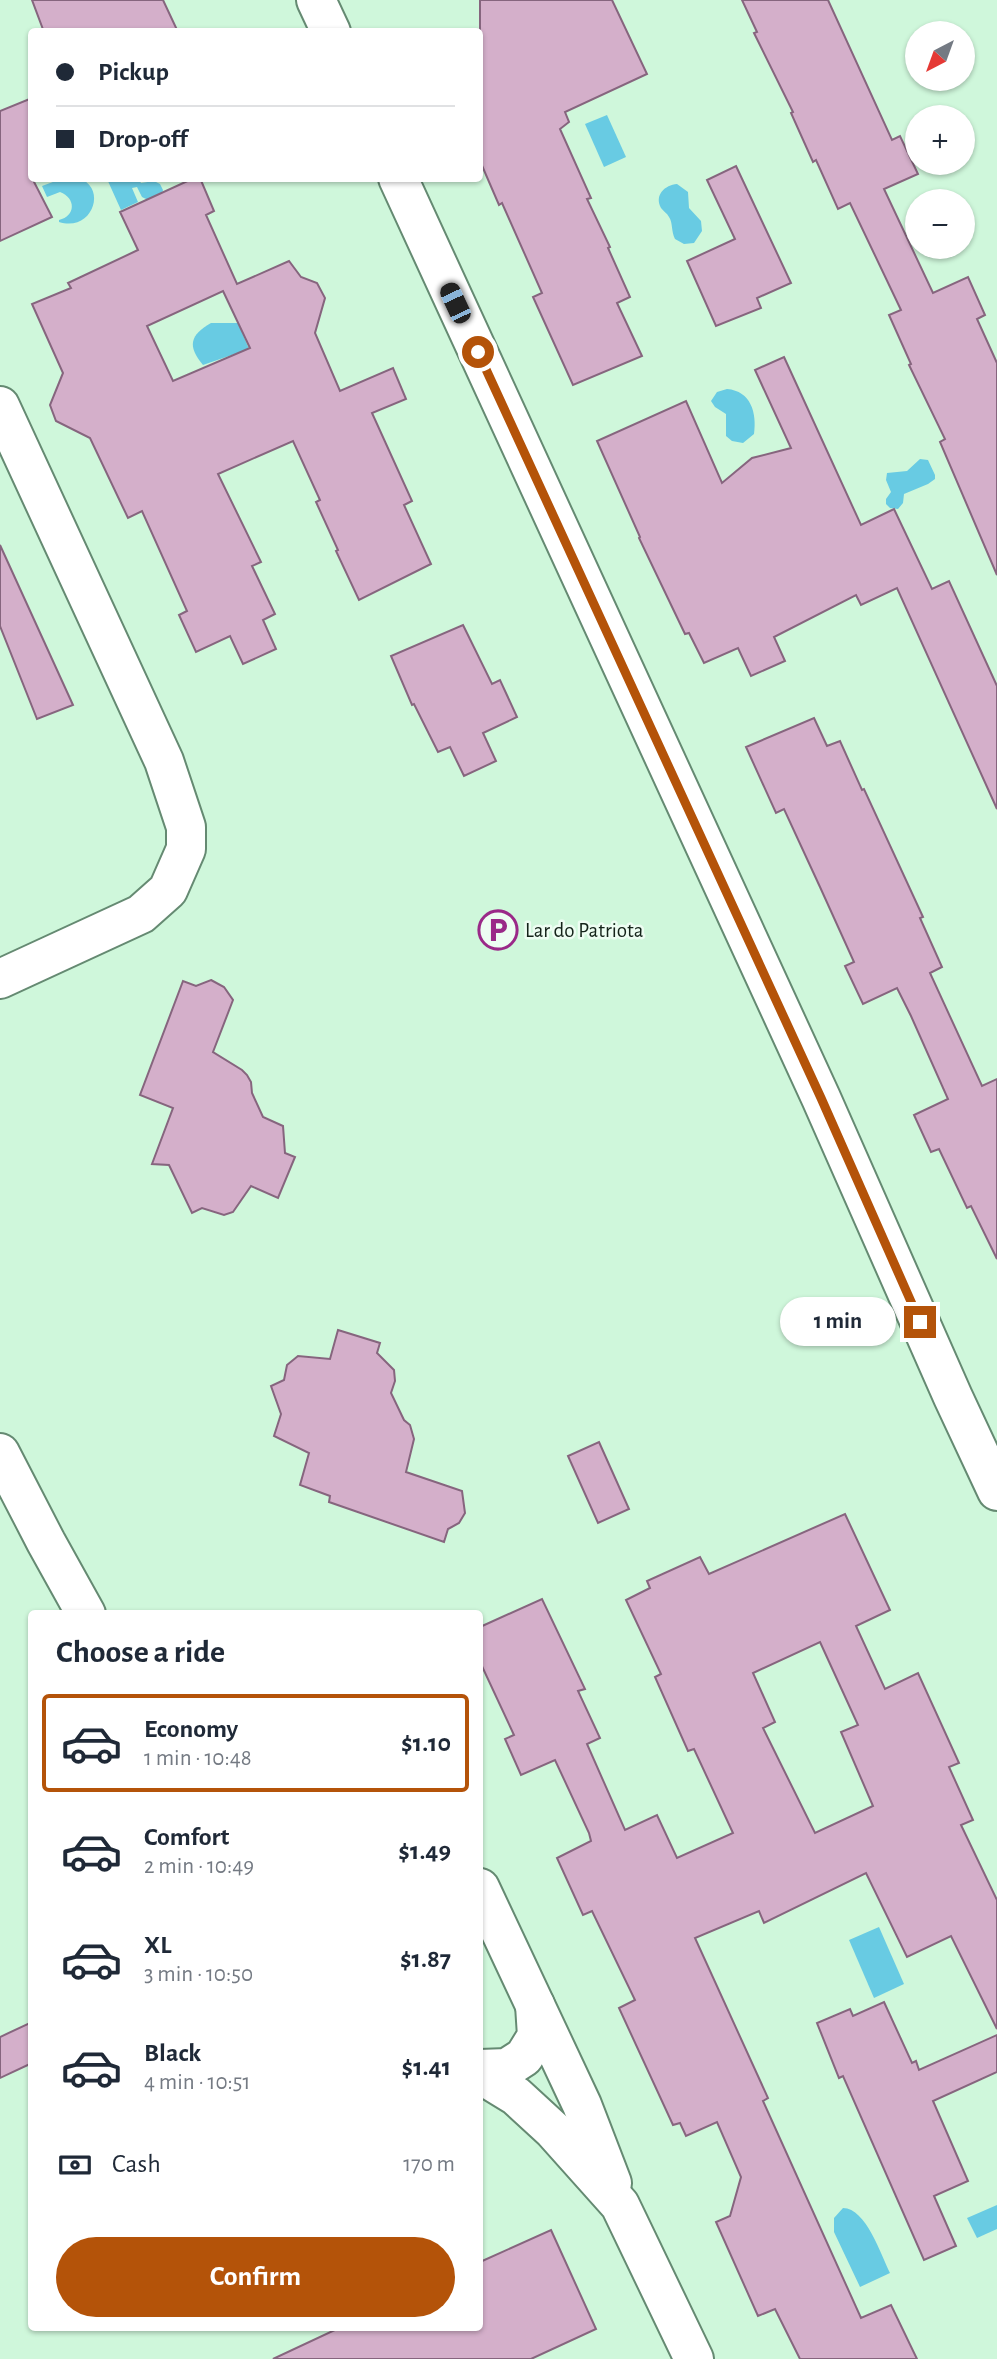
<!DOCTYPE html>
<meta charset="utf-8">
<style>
body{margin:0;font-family:"Alegreya Sans",sans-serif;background:#f2f2f3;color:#1f2937;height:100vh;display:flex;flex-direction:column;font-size:26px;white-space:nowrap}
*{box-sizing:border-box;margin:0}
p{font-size:23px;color:#747a83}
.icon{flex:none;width:38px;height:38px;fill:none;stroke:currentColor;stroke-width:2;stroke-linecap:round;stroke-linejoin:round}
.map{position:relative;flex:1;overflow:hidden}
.side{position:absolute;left:28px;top:1610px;width:455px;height:721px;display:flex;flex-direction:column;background:#fff;border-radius:7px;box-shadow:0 2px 5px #0004}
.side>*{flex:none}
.top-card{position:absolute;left:28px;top:28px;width:455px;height:154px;border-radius:7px;box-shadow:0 2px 5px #0004;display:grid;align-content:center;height:154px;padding:0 28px;background:#fff}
.needle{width:46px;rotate:221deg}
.controls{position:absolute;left:905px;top:21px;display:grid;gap:14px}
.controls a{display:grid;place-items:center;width:70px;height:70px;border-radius:50%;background:#fff;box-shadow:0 2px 5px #0004;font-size:35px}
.end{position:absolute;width:32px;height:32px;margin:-16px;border:9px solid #b45309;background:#fff;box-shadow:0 0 0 4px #fff}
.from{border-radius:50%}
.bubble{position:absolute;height:49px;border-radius:24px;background:#fff;box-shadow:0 2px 5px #0004;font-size:23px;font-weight:700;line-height:49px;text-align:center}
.car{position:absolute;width:21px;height:42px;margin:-21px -10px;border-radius:9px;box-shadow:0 0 5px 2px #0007;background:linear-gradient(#222 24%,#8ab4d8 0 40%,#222 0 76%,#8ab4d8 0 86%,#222 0)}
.top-card b{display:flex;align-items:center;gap:24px;height:66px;font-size:26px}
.top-card b+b{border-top:2px solid #e0e1e3}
.top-card i{width:18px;height:18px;background:#1f2937}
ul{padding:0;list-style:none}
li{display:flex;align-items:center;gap:21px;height:98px;margin:0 14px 10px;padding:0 14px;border:4px solid transparent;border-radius:7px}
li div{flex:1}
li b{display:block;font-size:26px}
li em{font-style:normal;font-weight:700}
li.on{border-color:#b45309}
li>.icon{width:63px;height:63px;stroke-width:1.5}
h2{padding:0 28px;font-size:32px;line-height:84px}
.pay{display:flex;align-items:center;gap:18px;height:77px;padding:0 28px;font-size:26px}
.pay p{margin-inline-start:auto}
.primary-button{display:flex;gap:14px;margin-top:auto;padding:14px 28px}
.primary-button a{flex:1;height:80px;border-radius:42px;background:#b45309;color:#fff;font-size:28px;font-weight:700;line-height:80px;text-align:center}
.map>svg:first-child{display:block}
.water{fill:#68cbe3}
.building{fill:#d4afca;stroke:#86657e;stroke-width:2;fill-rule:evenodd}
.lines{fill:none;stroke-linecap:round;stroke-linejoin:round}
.minor-casing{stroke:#658a72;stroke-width:42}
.tertiary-casing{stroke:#658a72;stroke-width:42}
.minor{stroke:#fff;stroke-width:38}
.tertiary{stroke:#fff;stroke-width:38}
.route{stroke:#b45309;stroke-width:9}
.labels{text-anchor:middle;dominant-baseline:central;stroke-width:5;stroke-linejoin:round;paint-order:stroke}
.poi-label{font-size:21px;fill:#142319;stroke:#edfdf2;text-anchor:start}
</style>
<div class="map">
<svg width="997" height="2359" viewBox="0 0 997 2359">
<rect width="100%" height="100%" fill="#cff7db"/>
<g class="water">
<polygon points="607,115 626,157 604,167 585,124"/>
<path d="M61 179C68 178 77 177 83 180 106 192 91 232 59 222V220C76 216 76 198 60 192L47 197 42 186Z"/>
<polygon points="107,179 139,179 141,183 154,181 160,184 163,190 161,197 148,200 142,197 137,187 132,188 138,202 121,210"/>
<path d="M677 184 688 192 689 208 701 221 702 231 694 243 684 244 675 239C671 231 673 223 669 217 667 213 663 211 661 208 654 195 665 185 677 184Z"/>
<path d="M211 323H238L249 349 203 365C187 346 190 335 211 323Z"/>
<path d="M727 389C751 391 757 413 754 434L743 443 732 441 726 436V414L715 407 711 401 717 392Z"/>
<polygon points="920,459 928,460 935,475 935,479 928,484 904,494 903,503 898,509 890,508 886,504 886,499 891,492 886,480 887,473 907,471"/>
<polygon points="879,1927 904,1984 874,1998 849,1940"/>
<polygon points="997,2205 997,2229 977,2238 967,2218"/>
<path d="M843 2208C866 2208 881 2255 890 2273L860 2287 834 2232V2218Z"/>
</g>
<g class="building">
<polygon points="32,0 163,0 178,32 44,32"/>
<polygon points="480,0 612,0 647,74 565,112 569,122 560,129 591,198 587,199 610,247 608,248 630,297 617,303 642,356 573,385 533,297 542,293 502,203 499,205 480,161"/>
<polygon points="742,0 828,0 892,140 900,136 918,174 884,189 933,293 968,277 985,315 977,319 997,363 997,575 940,442 945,439 909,365 911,364 889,315 901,310 850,203 838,209 816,160 813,162 791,113 793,112 754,33 757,32"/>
<polygon points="32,98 32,178 52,217 0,241 0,111"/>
<polygon points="736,166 791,283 757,298 761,308 716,326 687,261 735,239 707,180"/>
<path d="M194 178H200L214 211 206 215 237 284 289 261 301 277 317 283 325 298 315 333 340 391 393 368 406 399 372 413 412 501 404 505 431 564 359 600 336 551 338 550 316 502 320 500 293 441 218 474 261 562 252 566 275 614 263 620 276 649 243 664 230 636 196 652 179 615 187 611 142 511 128 518 90 438 56 421 50 405 63 373 32 304 71 288 68 283 138 250 120 212ZM223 291 250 348 173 381 147 326Z"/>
<polygon points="784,357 861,525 894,509 932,589 949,581 997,686 997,809 897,588 861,605 856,595 774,637 785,661 751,676 738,648 704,663 689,633 685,634 639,538 640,537 597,441 686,401 722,483 752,458 791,448 755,370"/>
<polygon points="0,545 73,705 37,719 0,626"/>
<polygon points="463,625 492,684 500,680 517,717 483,733 496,761 464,776 450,747 438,752 414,704 412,705 391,656"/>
<polygon points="814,718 827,746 840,741 862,790 864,789 923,917 920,918 942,967 930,973 982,1086 997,1079 997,1259 971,1206 967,1208 939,1149 931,1152 914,1115 948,1099 911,1016 897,988 863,1004 845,966 854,962 820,887 784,809 776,813 746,747"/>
<polygon points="211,980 224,987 233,1000 213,1052 242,1070 247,1075 251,1082 252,1093 263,1117 283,1126 285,1153 295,1157 278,1198 251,1186 233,1212 224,1215 202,1208 192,1213 169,1165 152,1164 173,1108 140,1095 183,981 196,986"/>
<polygon points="338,1330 380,1343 377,1353 394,1370 395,1381 391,1393 404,1420 410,1425 414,1439 406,1472 462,1491 465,1513 459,1523 448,1529 444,1542 329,1502 330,1496 300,1485 309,1453 274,1436 281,1414 271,1386 284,1380 287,1365 298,1356 330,1359"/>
<polygon points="599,1442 629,1509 598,1523 568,1456"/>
<path d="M845 1514 890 1610 856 1626 885 1689 918 1673 959 1763 949 1767 973 1820 961 1825 997 1900V2029L951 1936 907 1957 866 1873 764 1923 759 1911 695 1938 768 2098 763 2101 861 2318 891 2305 917 2359H800L775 2309 758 2316 716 2222 730 2216 741 2177 717 2122 686 2136 680 2123 673 2125 619 2008 635 2000 592 1911 583 1915 557 1858 591 1841 589 1833 555 1760 521 1775 505 1739 514 1735 480 1662V1627L542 1599 585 1689 578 1691 600 1738 587 1744 625 1830 657 1815 677 1858 733 1833 694 1749 688 1751 655 1677 661 1674 626 1600 650 1588 647 1581 700 1557 709 1574ZM820 1642 858 1725 841 1732 873 1806 815 1833 763 1728 775 1722 753 1673Z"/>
<polygon points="884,2002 912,2063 916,2061 919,2070 997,2035 997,2072 933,2101 968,2181 934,2196 956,2246 924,2260 843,2076 839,2078 817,2023 850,2009 853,2016"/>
<polygon points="32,2022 32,2063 0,2078 0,2037"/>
<polygon points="551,2230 596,2329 531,2359 273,2359 339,2328 480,2328 480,2262"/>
</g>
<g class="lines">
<g class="minor-casing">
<g id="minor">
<polyline points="316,0 331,32"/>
<polyline points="398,178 821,1098 953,1397 997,1491"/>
<polyline points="0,406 164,761 186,827 186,849 168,890 141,914 0,979"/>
</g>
</g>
<g class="tertiary-casing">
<g id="tertiary">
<polyline points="0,1453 46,1542 86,1614"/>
<polyline points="480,1888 582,2105 612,2183"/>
<polyline points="480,2069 507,2068 524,2057 537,2036 535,2005"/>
<polyline points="480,2074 516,2096 553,2130 620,2205 694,2359"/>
</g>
</g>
<use href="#minor" class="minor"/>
<use href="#tertiary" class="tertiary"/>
</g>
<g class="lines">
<polyline class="route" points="478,352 821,1098 920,1322"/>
</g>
<defs>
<g id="parking-ring" transform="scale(2.0125)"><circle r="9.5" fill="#edfdf2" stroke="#9a2988" stroke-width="1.5"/><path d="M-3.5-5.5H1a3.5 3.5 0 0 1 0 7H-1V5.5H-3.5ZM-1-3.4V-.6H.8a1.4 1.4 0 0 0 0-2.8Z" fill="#9a2988"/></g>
</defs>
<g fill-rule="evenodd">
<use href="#parking-ring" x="498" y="930"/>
</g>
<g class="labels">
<g class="poi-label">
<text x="525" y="930">Lar do Patriota</text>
</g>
</g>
</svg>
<div class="controls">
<a><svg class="needle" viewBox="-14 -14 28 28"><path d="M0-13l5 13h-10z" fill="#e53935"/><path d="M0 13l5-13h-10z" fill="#747a83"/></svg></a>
<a>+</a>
<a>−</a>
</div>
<i class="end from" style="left:478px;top:352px"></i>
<i class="end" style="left:920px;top:1322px"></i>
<div class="bubble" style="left:780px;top:1297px;width:116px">1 min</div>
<i class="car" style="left:455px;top:303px;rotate:335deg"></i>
<div class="top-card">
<b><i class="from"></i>Pickup</b>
<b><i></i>Drop-off</b>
</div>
<section class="side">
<h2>Choose a ride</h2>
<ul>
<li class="on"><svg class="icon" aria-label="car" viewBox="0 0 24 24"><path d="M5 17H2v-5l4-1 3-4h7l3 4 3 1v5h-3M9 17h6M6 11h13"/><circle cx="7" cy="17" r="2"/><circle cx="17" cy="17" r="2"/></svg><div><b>Economy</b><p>1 min · 10:48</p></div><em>$1.10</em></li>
<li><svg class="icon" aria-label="car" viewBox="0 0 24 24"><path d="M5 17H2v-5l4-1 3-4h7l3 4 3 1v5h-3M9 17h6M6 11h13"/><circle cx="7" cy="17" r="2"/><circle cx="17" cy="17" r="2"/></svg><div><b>Comfort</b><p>2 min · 10:49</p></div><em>$1.49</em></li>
<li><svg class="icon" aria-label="car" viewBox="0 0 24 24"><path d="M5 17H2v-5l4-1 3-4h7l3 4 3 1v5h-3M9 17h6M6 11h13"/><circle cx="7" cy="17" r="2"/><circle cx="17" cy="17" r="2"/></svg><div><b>XL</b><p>3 min · 10:50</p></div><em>$1.87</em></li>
<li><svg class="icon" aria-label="car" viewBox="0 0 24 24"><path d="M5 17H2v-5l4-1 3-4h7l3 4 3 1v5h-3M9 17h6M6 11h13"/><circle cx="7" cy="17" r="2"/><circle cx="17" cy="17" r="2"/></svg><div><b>Black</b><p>4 min · 10:51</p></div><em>$1.41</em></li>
</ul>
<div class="pay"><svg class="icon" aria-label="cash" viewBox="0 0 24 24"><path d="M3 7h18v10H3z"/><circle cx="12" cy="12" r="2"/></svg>Cash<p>170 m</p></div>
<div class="primary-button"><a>Confirm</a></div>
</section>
</div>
